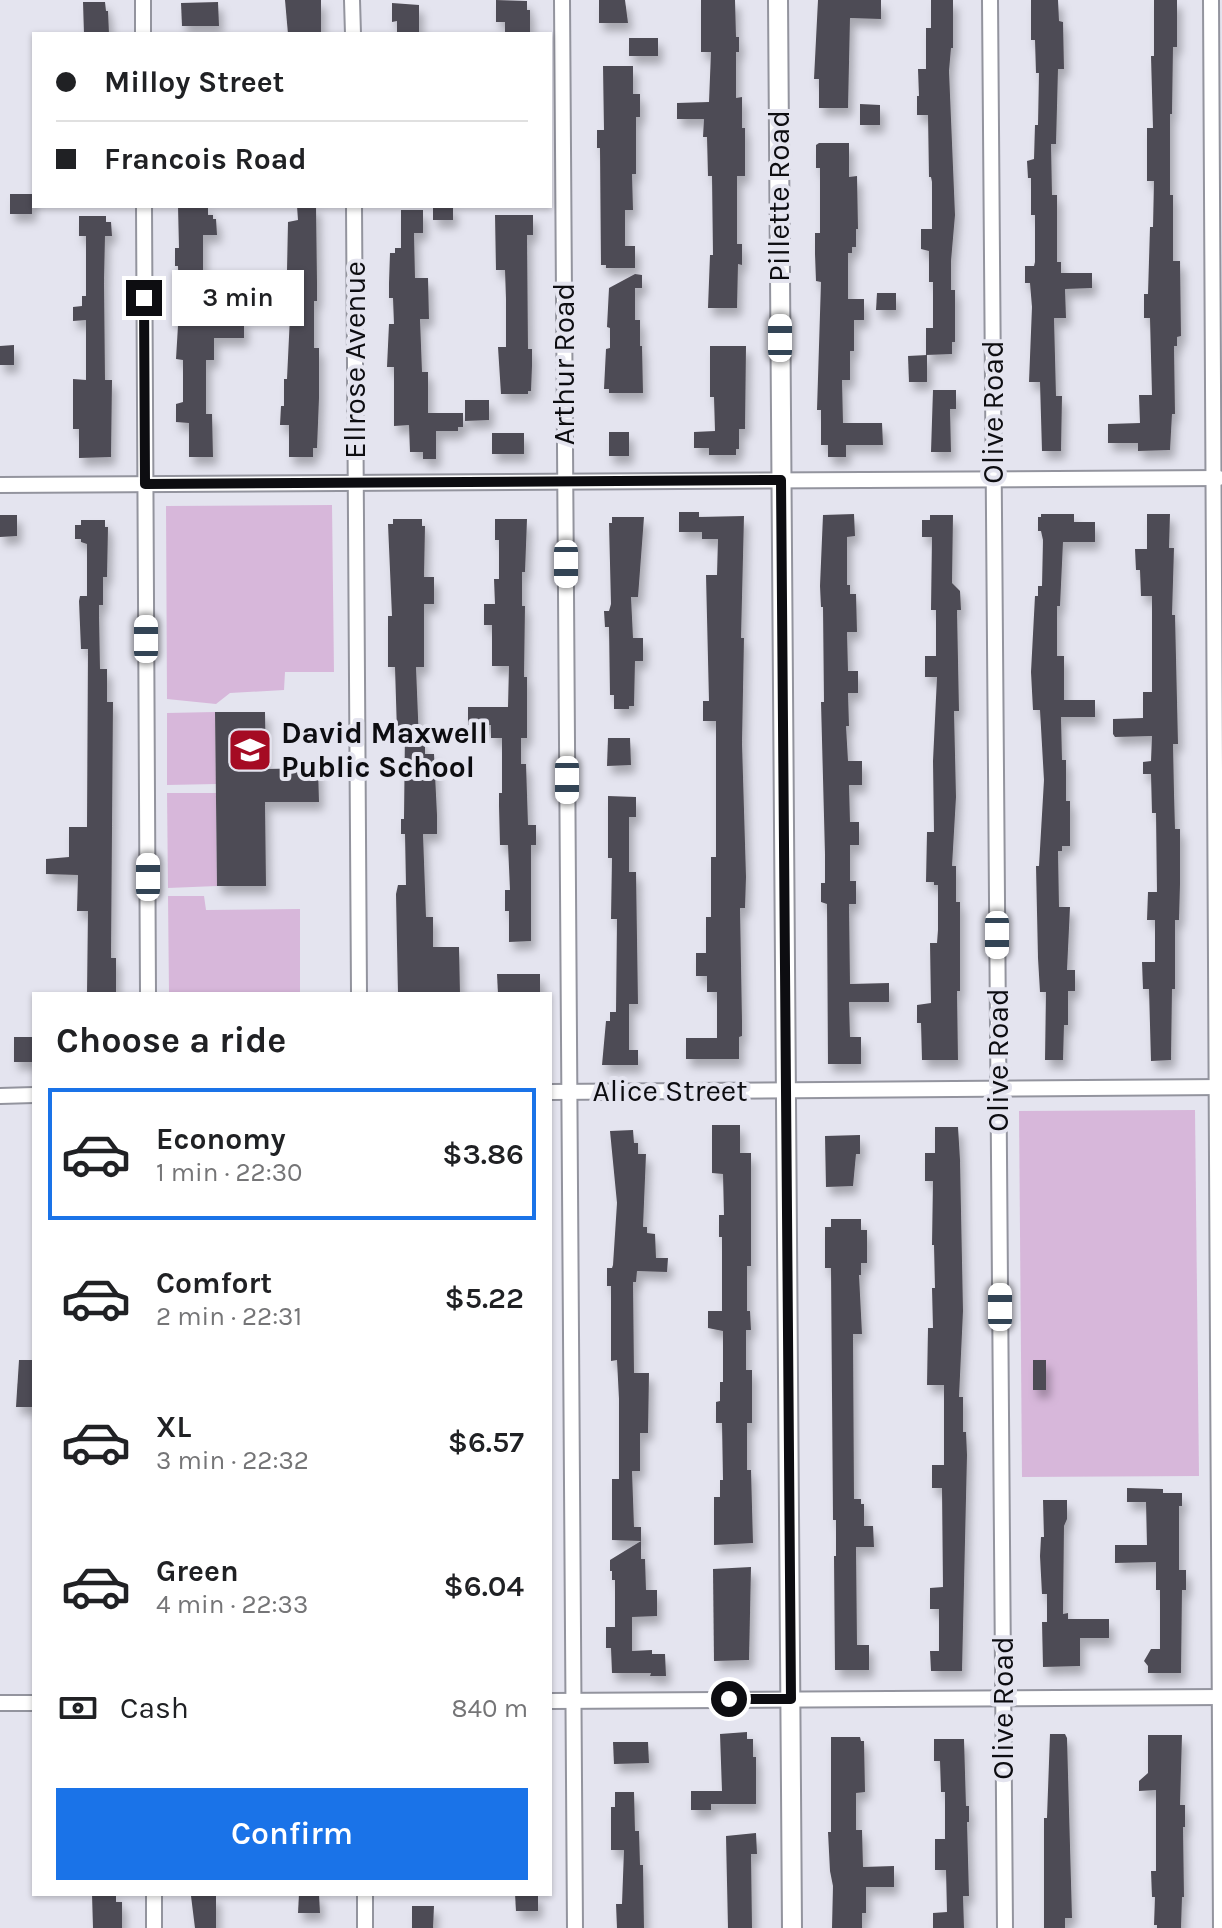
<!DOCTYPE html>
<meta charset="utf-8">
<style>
body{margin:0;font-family:Karla,sans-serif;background:#f6f6f6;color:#202124;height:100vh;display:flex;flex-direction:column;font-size:30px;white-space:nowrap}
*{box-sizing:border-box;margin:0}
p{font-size:26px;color:#757577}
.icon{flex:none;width:44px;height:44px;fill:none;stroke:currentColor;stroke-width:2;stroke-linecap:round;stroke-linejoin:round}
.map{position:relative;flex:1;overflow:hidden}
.panel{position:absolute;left:32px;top:992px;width:520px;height:904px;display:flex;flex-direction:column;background:#fff;border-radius:0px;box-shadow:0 2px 6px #0004}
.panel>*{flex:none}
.banner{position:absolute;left:32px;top:32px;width:520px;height:176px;border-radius:0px;box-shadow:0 2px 6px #0004;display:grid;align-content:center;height:176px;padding:0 24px;background:#fff}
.end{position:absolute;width:36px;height:36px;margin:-18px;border:10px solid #0d0d11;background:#fff;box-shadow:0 0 0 4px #fff}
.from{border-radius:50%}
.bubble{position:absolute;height:56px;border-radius:0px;background:#fff;box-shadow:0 2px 6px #0004;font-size:26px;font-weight:600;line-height:56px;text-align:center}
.car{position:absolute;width:24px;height:48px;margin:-24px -12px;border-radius:10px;box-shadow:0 0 6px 2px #0007;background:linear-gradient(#fff 24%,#345 0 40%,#fff 0 76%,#345 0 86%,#fff 0)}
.banner b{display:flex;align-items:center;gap:28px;height:76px;font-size:30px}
.banner b+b{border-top:2px solid #e0e0e0}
.banner i{width:20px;height:20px;background:#202124}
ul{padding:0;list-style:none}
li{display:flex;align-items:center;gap:24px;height:132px;margin:0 16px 12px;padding:0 8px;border:4px solid transparent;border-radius:0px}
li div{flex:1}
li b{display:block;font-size:30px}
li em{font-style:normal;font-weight:600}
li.current{border-color:#1a73e8}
li>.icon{width:72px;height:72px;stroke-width:1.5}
h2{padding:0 24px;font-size:36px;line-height:96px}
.pay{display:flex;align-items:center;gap:20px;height:88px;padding:0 24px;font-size:30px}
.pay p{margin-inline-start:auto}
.primary-button{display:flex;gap:16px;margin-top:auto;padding:16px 24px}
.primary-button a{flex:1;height:92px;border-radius:0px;background:#1a73e8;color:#fff;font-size:32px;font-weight:600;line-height:92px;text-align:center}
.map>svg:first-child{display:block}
.green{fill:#d7b7da}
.building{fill:#4e4b54;filter:url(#shadow)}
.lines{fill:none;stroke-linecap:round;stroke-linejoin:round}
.minor-casing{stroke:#93949e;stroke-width:18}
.tertiary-casing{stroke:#93949e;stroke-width:22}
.minor{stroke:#fff;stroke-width:14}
.tertiary{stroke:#fff;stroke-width:18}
.route{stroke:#0d0d11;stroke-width:10}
.labels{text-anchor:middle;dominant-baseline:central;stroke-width:8;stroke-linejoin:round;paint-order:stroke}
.street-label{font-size:30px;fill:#0d0d11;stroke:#e4e4ef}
.poi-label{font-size:30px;font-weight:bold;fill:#0d0d11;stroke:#e4e4ef;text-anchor:start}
</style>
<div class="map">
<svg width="1222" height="1928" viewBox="0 0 1222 1928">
<defs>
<filter id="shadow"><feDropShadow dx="4.5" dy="8" stdDeviation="4" flood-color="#0004"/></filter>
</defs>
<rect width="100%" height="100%" fill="#e4e4ef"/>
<g class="green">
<polygon points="332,505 334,672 285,672 284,690 230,693 216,704 167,699 166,506"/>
<polygon points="215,712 216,784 167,785 167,713"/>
<polygon points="167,793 216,793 217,886 168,888"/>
<polygon points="168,896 204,896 206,910 300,909 300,994 169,994"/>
<polygon points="1195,1110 1199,1476 1022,1477 1019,1111"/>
</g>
<g class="building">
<polygon points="285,0 321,0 321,34 288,34"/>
<polygon points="496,0 527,1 527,10 530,10 530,34 505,34 505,22 496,22"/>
<polygon points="599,0 625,0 628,23 599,23"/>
<polygon points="701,0 735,0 736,37 739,37 739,52 736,52 736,98 742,97 742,128 745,128 745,176 737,176 737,244 742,244 742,265 738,264 737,308 708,308 710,255 713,255 712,176 708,176 707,137 703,137 704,119 677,119 677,103 709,102 711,52 701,52"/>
<polygon points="818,0 881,0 881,19 850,18 848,108 819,108 819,79 814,79"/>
<polygon points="931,0 953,0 953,48 951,48 949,71 955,215 951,261 951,290 955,290 955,342 952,342 952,354 926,355 926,328 933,328 933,282 929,282 929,251 921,249 921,229 932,229 932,182 931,177 929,177 928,115 917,115 917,96 919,96 918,69 926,69 926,28 931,28"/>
<polygon points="1031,0 1058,0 1059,21 1063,22 1064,69 1058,69 1056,144 1051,144 1052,195 1057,195 1057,262 1061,262 1061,273 1092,273 1092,288 1065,289 1066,318 1054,318 1056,396 1062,396 1061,451 1042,451 1040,382 1029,382 1032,307 1030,283 1025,283 1025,266 1034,266 1035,262 1035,215 1031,215 1031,178 1028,178 1027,161 1034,159 1035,125 1038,125 1039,73 1036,73 1035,40 1031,40"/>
<polygon points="1154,0 1177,0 1177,47 1173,47 1172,114 1170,114 1170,195 1173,195 1173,261 1180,261 1181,336 1177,337 1177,346 1174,346 1175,414 1172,414 1170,450 1138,451 1138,443 1108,443 1108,424 1140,423 1139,395 1152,395 1150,318 1144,318 1144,294 1148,294 1150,227 1153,227 1154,181 1147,181 1147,128 1153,128 1151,56 1154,56"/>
<polygon points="83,2 105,2 106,11 108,11 109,34 84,34"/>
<polygon points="218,2 219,26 182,26 181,3"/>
<polygon points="392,3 419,5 419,34 397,34 397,21 392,22"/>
<rect x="629" y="38" width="29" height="18"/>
<polygon points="603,66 633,66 633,94 640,94 640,117 636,117 636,174 632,174 633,210 625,210 625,246 635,246 635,268 606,268 606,265 601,265 600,148 597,148 597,130 604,130"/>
<polygon points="860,104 880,105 880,125 860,125"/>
<polygon points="819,143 849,143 849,177 857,176 858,229 856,229 856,247 852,247 852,253 848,253 848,299 864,299 864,320 854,320 854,351 850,351 850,380 842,380 843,423 882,423 883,445 846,445 846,457 828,457 828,445 821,445 821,410 817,410 821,282 816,281 815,254 815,233 820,233 820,168 816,168 816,145"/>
<rect x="10" y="194" width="22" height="20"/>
<polygon points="178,206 208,206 208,215 213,215 213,219 216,219 217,235 203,235 203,278 213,278 213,319 244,319 244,338 214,338 214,360 206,360 206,414 212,414 213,457 189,457 189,423 176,422 176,404 183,402 183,360 176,359 179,309 178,266 175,266 175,248 179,248"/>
<polygon points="297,206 316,206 317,282 317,301 314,301 314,348 319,348 319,398 317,448 313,448 313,457 289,457 289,425 280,425 281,406 284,406 284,379 287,379 290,316 292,271 287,271 288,222 298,220"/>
<rect x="433" y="206" width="20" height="14"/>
<polygon points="401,210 423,210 423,233 414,233 415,278 428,278 429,319 420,319 422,372 428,372 428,413 463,413 463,427 458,427 458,431 436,431 436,459 423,459 423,452 410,452 409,425 394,426 394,367 387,367 389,324 394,324 393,298 389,298 389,283 390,253 395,253 395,248 401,248"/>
<polygon points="495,215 533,215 533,235 527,235 528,349 532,349 532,366 531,391 528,391 528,394 501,394 498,347 506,347 506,299 505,270 496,270"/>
<polygon points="79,216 106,216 106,222 111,222 112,236 105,236 104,281 105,380 112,380 111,457 79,458 79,429 73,429 73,379 86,380 86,320 73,321 73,307 82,306 82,296 86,296 86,236 79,236"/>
<polygon points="635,274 642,275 642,288 635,288 635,320 640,320 640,346 642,346 643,393 609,393 609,389 604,389 606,349 610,348 610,328 607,327 609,288"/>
<polygon points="877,293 896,293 896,310 876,310"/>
<polygon points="14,345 14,365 0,365 0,346"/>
<polygon points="710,346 746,346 745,429 739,429 739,449 736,449 736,455 709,455 709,448 694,448 694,432 715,431 714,397 710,397"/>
<polygon points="927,355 927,382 909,382 908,356"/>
<polygon points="933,390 956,390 956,409 950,409 951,452 931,452"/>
<polygon points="465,400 489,400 489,420 465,421"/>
<rect x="609" y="432" width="20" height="24"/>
<rect x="492" y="433" width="32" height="21"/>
<polygon points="679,512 699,512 699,517 744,516 741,638 744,638 742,743 746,877 745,908 740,908 742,1021 742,1036 739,1037 739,1059 686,1059 686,1038 717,1038 717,992 707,992 707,976 696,976 696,953 706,953 706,917 711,917 711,857 716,857 716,721 703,721 703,701 709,701 706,575 717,575 718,539 702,539 702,532 679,532"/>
<polygon points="854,514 855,536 847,537 847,585 850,585 850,594 856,594 857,632 847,632 848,671 858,671 858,693 848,693 849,726 846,726 848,761 862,761 862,785 849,785 850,822 859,822 859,845 850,845 850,881 856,881 856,904 849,904 850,984 889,983 889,1002 849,1002 850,1037 861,1037 861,1064 828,1064 827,904 821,902 821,883 825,883 825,854 821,702 824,702 823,607 821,607 820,586 823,515"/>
<polygon points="1041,514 1074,514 1074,522 1095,522 1095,542 1063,542 1060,606 1057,606 1057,656 1064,656 1064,700 1095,700 1095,717 1061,717 1062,760 1066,760 1066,801 1070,801 1070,846 1062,846 1062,851 1058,851 1059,907 1070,907 1067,970 1075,970 1075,991 1068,991 1068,1025 1064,1025 1063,1060 1045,1060 1046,992 1040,992 1038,958 1036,866 1039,866 1044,780 1040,710 1033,710 1031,672 1035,596 1038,596 1038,586 1042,586 1043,540 1041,531 1038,531 1038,517 1041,517"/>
<polygon points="1147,514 1170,514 1169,548 1174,548 1172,615 1175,615 1178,744 1173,744 1174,793 1175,829 1180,829 1180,884 1179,920 1175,920 1175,989 1172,989 1171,1060 1151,1061 1149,989 1143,989 1142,962 1155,962 1155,920 1147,920 1148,892 1157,892 1156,813 1152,813 1151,774 1143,774 1143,762 1151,761 1152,736 1115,737 1113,734 1113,719 1143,718 1143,692 1152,692 1152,596 1141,596 1140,570 1136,570 1135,549 1147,549"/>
<polygon points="0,515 17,515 17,536 0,537"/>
<polygon points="930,515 953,515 952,583 960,591 961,610 957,610 959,711 954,711 956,797 952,866 956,866 956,902 960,902 960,991 957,991 958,1060 922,1060 921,1023 917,1023 917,1005 931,1003 930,943 937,943 938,930 938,885 934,885 934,882 926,882 927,832 934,832 933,761 937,677 925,677 925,656 936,656 936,610 931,610 932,537 922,537 922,520 930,520"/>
<polygon points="612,517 644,517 638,597 631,597 633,638 643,638 643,661 635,661 634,706 629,706 629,709 614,709 614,695 610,695 609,627 605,627 604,611 609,611 611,604 609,523 612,523"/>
<polygon points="393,519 422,519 422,526 425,526 424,577 434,577 434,604 424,604 424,667 416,667 419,742 420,745 425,746 425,754 434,754 437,815 437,834 423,834 426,917 433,917 433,947 459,947 460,994 398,994 396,894 398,885 406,885 405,834 401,834 401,819 404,819 405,732 397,732 395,667 388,667 388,616 392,616 388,524 393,524"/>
<polygon points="495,519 527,519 525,572 522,572 522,606 525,606 524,677 527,677 527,738 521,738 521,764 526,764 528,825 536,825 536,845 531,845 531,941 509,942 509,911 505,911 505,890 510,890 508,845 500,845 499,806 499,793 502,793 502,738 491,738 491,725 468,725 468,707 508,707 509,666 492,666 492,625 484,625 484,604 495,604 494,579 499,579 499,540 495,540"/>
<polygon points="81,520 105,520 105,527 108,527 107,577 103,577 103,605 99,605 99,615 100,669 107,669 107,702 113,702 111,958 116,958 116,994 87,994 88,911 77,911 78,875 46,874 46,859 69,857 69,827 87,827 88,649 81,649 79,601 80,596 87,596 87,544 81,542 81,539 75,539 75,525 81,525"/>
<polygon points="215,712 265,712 266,769 318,768 319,802 265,802 266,886 217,886"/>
<polygon points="608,738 630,738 631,765 607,766"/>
<polygon points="608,796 636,797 636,817 629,817 629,872 636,872 638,1004 629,1004 629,1050 638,1050 638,1065 602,1065 606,1021 610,1021 610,1012 616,1012 617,919 611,919 612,858 608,858"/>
<polygon points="497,974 540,974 540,994 498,994"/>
<rect x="14" y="1037" width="20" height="25"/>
<polygon points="712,1125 740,1125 740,1153 751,1153 751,1266 747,1266 747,1311 750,1311 751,1330 746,1330 746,1370 752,1370 752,1423 747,1423 747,1470 751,1470 753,1543 714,1545 714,1497 720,1497 720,1480 723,1480 722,1423 716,1423 716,1402 720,1401 720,1382 723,1382 723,1331 708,1328 708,1311 722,1311 722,1237 719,1237 719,1215 724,1215 723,1174 712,1173"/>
<polygon points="935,1127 958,1127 960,1160 963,1311 959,1397 963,1397 963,1432 966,1432 967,1455 962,1671 931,1671 930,1651 939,1651 939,1609 930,1609 930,1588 943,1587 942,1488 932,1488 932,1465 944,1465 944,1385 927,1385 928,1328 933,1328 932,1288 935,1288 934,1245 932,1245 933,1181 925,1181 925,1153 935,1153"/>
<polygon points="633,1130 634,1143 638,1143 638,1154 646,1154 643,1227 647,1227 647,1233 655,1234 656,1258 668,1258 667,1272 637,1271 636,1282 633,1282 634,1373 649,1373 648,1433 640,1433 640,1471 632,1471 634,1527 641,1527 641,1559 645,1559 646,1590 657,1590 657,1616 632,1617 632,1651 652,1650 652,1654 665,1654 666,1676 650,1676 651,1673 612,1673 611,1648 606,1648 606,1627 615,1627 615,1580 612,1580 612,1571 610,1571 610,1560 641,1541 612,1540 612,1479 619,1479 619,1399 617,1360 611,1361 611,1286 607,1286 607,1268 612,1268 613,1265 617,1203 610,1131"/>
<polygon points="860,1135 860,1154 856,1154 853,1186 826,1187 825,1136"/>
<polygon points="831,1219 861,1219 861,1230 867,1230 867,1263 861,1263 861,1275 859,1275 862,1334 853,1334 854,1499 861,1499 861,1504 864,1504 864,1526 873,1526 874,1547 856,1547 857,1645 869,1645 869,1670 835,1670 834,1556 836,1556 836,1520 833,1520 831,1268 825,1268 825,1227 831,1227"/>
<polygon points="19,1360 34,1360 34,1407 16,1407"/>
<rect x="1033" y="1360" width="13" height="30"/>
<polygon points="1127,1488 1163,1489 1163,1493 1182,1493 1182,1506 1179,1506 1179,1570 1186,1570 1186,1590 1182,1590 1181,1673 1148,1673 1148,1666 1144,1661 1151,1649 1160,1649 1160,1590 1156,1590 1156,1562 1115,1563 1115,1545 1147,1545 1146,1502 1127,1502"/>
<polygon points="1043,1500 1067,1500 1067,1519 1064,1526 1063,1614 1068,1613 1068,1619 1109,1619 1109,1638 1080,1638 1080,1666 1043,1667 1042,1622 1047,1622 1047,1594 1042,1594 1040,1556 1041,1537 1044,1537"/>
<polygon points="751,1567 749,1660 714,1661 713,1569"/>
<polygon points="747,1732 747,1739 753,1739 753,1757 756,1757 756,1804 711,1804 711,1810 691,1810 691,1791 722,1791 720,1734"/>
<polygon points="1050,1734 1065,1734 1067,1738 1072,1918 1065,1918 1065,1928 1044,1928 1044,1818 1047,1818"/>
<polygon points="1148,1735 1182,1735 1180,1805 1185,1805 1185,1827 1183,1827 1184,1897 1182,1897 1181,1928 1157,1928 1157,1925 1154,1925 1155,1897 1152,1897 1151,1871 1156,1871 1156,1790 1139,1791 1139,1781 1148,1773"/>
<polygon points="831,1737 860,1737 861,1741 864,1741 865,1792 856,1793 856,1830 862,1830 863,1867 894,1866 894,1887 866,1887 866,1913 862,1913 862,1928 832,1928 833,1886 830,1871 828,1832 831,1832"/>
<polygon points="934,1739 964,1739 966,1806 969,1806 969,1822 967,1822 969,1896 963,1896 964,1928 933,1928 933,1913 947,1912 946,1870 935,1870 935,1839 945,1839 945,1792 941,1792 940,1761 934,1761"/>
<polygon points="613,1742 648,1742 649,1763 614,1764"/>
<polygon points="615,1792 634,1792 635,1831 639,1831 640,1865 643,1865 644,1928 617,1928 616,1904 622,1904 624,1850 611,1850 611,1807 615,1807"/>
<polygon points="756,1833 757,1854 751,1854 752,1928 728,1928 726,1836"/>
<polygon points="92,1894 116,1894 116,1902 122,1902 122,1928 93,1928"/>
<polygon points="299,1894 319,1894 320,1913 298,1913"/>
<polygon points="515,1894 538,1894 538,1911 516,1911"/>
<polygon points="191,1896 216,1896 216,1928 195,1928"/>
<polygon points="412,1906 434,1906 433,1928 412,1928"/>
</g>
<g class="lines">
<g class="minor-casing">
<g id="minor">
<polyline points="143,0 143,34"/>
<polyline points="352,0 353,34"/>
<polyline points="562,0 575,1928"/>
<polyline points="990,0 1005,1928"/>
<polyline points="1211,0 1221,1928"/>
<polyline points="144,206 148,994"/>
<polyline points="354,206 359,994"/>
<polyline points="0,485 1219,478"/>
<polyline points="550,1092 1222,1087"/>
<polyline points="0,1096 34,1095"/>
<polyline points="550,1701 1222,1697"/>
<polyline points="0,1703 34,1703"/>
<polyline points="154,1894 154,1928"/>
<polyline points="365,1894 365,1928"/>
</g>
</g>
<g class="tertiary-casing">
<polyline id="tertiary" points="778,0 792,1928"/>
</g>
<use href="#minor" class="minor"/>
<use href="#tertiary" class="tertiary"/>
</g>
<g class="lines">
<polyline class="route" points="144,298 145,484 781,480 791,1699 729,1699"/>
</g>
<defs>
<g id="school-square" transform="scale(2.3)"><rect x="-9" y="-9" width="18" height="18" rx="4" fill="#a50b23" stroke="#e4e4ef"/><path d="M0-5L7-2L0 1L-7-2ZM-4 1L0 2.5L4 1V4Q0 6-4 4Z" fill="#fff"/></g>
</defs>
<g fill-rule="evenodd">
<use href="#school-square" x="250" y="750"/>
</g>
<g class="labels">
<g class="street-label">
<text transform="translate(779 196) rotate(-90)">Pillette Road</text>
<text transform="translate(355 360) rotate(-90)">Ellrose Avenue</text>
<text transform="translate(564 364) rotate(-90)">Arthur Road</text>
<text transform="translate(993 412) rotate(-90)">Olive Road</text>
<text transform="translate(998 1060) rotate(-90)">Olive Road</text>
<text x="670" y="1091">Alice Street</text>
<text transform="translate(1003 1708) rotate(-90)">Olive Road</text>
</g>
<g class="poi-label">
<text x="281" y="733">David Maxwell<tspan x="281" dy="34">Public School</tspan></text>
</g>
</g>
</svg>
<i class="end from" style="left:729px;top:1699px"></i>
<i class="end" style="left:144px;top:298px"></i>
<div class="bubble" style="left:172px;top:270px;width:132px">3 min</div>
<i class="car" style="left:780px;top:338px;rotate:0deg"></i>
<i class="car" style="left:566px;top:564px;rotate:180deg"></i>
<i class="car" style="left:146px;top:639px;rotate:0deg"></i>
<i class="car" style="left:567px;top:780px;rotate:180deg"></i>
<i class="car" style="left:148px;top:877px;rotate:0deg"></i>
<i class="car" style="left:997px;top:935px;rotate:180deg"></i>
<i class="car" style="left:1000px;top:1307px;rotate:0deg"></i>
<div class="banner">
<b><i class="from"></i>Milloy Street</b>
<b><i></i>Francois Road</b>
</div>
<section class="panel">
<h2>Choose a ride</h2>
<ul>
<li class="current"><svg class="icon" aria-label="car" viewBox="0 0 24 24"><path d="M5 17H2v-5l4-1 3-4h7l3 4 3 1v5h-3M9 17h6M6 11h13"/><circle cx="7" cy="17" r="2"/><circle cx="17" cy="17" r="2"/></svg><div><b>Economy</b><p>1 min · 22:30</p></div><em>$3.86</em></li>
<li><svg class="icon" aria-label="car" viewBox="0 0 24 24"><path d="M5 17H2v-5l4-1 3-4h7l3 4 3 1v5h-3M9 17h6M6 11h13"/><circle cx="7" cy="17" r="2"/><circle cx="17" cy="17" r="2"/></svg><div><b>Comfort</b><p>2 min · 22:31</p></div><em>$5.22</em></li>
<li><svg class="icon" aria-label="car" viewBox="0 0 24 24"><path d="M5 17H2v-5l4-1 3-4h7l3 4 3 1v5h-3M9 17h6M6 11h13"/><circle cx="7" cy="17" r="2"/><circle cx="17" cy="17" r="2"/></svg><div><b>XL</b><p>3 min · 22:32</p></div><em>$6.57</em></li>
<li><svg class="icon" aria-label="car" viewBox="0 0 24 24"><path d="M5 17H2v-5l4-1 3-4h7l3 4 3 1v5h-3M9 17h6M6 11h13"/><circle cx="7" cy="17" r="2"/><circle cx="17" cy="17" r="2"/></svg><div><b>Green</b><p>4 min · 22:33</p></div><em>$6.04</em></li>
</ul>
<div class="pay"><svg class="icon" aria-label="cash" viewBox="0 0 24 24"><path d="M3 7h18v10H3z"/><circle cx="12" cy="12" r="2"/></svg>Cash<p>840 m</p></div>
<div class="primary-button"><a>Confirm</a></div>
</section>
</div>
